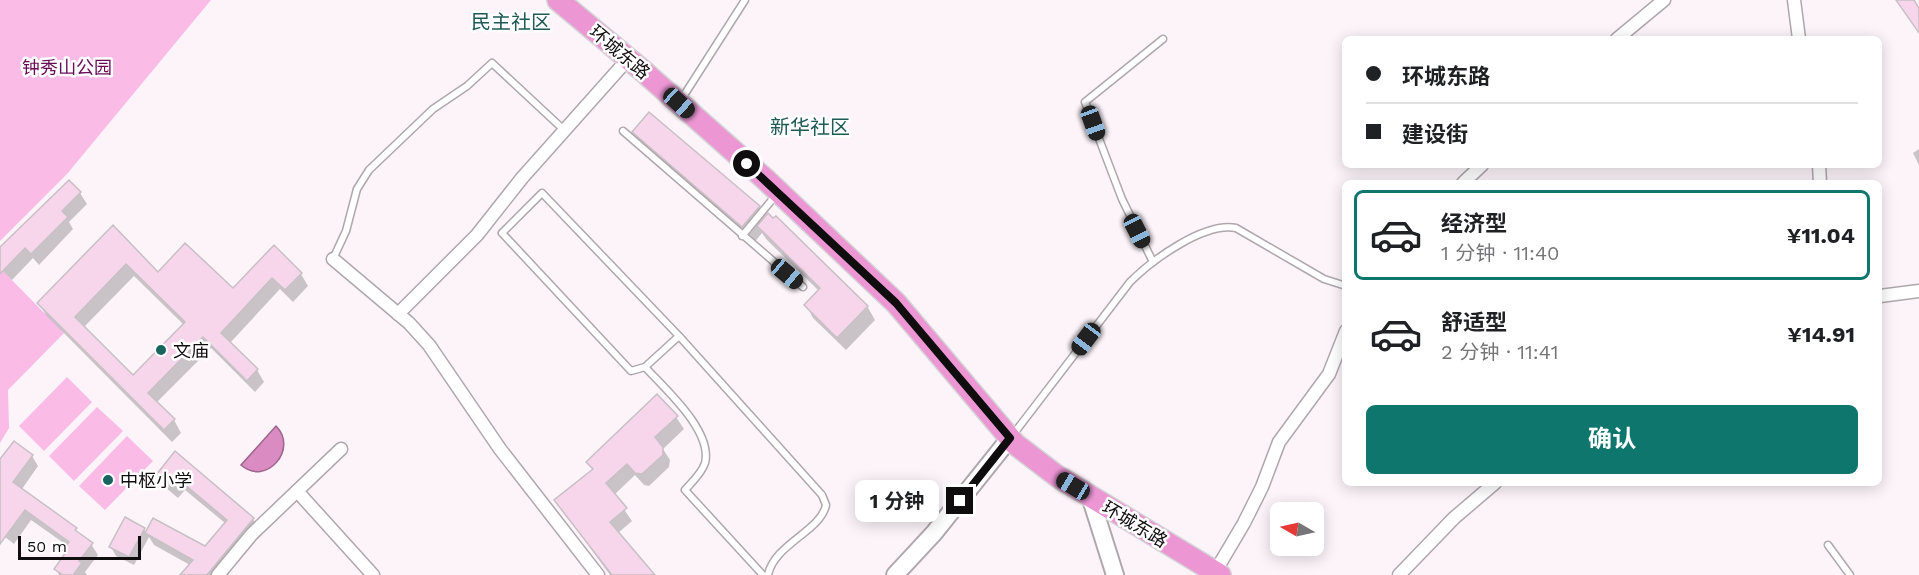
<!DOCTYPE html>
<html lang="zh">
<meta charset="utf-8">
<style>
body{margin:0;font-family:"Work Sans","Noto Sans SC",sans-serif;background:#f2f2f2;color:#202124;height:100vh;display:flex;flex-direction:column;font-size:22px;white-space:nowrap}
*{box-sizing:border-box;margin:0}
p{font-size:20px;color:#757577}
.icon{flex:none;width:33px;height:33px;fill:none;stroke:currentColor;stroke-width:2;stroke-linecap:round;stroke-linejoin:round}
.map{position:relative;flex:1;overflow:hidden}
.details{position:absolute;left:1342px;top:180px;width:540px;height:306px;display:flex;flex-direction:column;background:#fff;border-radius:9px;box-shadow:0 3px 15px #0003}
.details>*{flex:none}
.hud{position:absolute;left:1342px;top:36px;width:540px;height:132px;border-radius:9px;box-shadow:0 3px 15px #0003;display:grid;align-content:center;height:132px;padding:0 24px;background:#fff}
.needle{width:39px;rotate:279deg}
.fabs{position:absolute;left:1270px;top:502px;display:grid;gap:12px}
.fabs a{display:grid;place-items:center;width:54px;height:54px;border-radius:9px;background:#fff;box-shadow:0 3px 15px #0003;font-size:30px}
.scale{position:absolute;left:18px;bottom:15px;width:123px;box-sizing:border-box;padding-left:6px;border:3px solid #100d0f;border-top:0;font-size:16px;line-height:21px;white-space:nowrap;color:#100d0f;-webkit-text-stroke:4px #fff;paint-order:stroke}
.end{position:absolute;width:27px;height:27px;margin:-14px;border:8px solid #100d0f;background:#fff;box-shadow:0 0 0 3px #fff}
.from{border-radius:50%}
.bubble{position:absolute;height:42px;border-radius:9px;background:#fff;box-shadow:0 3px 15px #0003;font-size:20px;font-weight:700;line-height:42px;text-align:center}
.car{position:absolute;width:18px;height:36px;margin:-18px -9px;border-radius:8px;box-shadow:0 0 4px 2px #0007;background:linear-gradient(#222 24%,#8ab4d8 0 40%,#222 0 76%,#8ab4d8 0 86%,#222 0)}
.hud b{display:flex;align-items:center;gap:21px;height:57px;font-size:22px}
.hud b+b{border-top:2px solid #e0e0e0}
.hud i{width:15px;height:15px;background:#202124}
ul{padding:10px 0 0;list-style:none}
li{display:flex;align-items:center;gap:18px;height:90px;margin:0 12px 9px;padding:0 12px;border:3px solid transparent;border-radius:9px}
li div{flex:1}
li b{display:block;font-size:22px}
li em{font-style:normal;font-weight:700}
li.active{border-color:#0f766e}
li>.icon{width:54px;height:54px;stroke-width:1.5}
.button{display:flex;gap:12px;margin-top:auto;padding:12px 24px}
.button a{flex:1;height:69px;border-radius:9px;background:#0f766e;color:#fff;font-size:24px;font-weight:700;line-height:69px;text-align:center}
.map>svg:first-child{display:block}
.green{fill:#fabce6}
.water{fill:#d98bc2;stroke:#9d658c;stroke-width:1.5}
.shadow{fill:#0003;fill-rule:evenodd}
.building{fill:#f7d5eb;stroke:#c7c0c5;stroke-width:1.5;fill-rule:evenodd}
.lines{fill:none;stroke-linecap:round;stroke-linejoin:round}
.service-casing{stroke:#afa7ac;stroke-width:9}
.minor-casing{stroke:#afa7ac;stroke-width:15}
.tertiary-casing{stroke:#afa7ac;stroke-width:20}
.trunk-casing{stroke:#d4d3d4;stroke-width:24}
.service{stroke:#fff;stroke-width:6}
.minor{stroke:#fff;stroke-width:12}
.tertiary{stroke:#fff;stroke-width:16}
.trunk{stroke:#ec96d4;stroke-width:21}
.route{stroke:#100d0f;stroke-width:8}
.poi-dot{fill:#186560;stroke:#fff;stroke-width:2}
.labels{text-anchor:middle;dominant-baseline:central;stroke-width:5;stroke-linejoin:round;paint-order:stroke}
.street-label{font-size:18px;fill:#100d0f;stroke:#fff}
.park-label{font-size:18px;fill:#690a56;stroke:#fff}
.poi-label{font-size:18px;fill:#100d0f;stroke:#fff;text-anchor:start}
.neighbourhood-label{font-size:20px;fill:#205a56;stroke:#fff}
</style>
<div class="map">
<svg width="1919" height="575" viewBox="0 0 1919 575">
<rect width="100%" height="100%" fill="#fcf4f9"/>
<g class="green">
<polygon points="0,0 211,0 67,174 0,241"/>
<polygon points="0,268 64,333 8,390 9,428 0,443"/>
<polygon points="67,377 92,402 44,451 19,426"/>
<polygon points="97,407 123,431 74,481 49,456"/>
<polygon points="127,436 153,461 105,510 79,486"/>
</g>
<path class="water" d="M276 426C299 449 266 487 241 465Z"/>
<g class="shadow">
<polygon points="634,132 759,207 765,219 867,306 875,320 846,350 813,318 806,305 819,291 767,240 762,233 753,244 644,150"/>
<polygon points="1919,149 1919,165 1913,153"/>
<polygon points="80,193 87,204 69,222 73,229 39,265 33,258 12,280 0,268 0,250"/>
<path d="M113 227 158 274 233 291 274 247 301 274 308 286 293 302 280 289 230 343 257 370 264 382 255 392 211 348 156 403 174 420 181 433 172 442 46 315 39 303ZM134 276 184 325 133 377 83 328Z"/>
<polygon points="676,417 684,429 663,449 670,460 669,467 649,486 644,485 635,475 614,495 632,521 618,533 653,575 610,575 556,501 593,471 588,462"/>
<polygon points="175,453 253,519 260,531 224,575 183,575 190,565 154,545 149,537 134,565 116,556 111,547 144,529 146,534 154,520 205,548 225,523 185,490 178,498 165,487 158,475"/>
<polygon points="32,456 38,466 22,489 75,529 79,534 91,544 98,555 85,572 87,575 59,575 56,569 67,553 68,546 31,520 14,544 0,533 0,462"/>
</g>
<g class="building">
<polygon points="1896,0 1914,0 1919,8 1919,33"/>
<polygon points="649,112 760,206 742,227 632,132"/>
<polygon points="69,180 81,192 62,211 68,217 31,254 25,248 0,274 0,247"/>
<polygon points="768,213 773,218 776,216 868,306 837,338 804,305 820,288 757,226"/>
<path d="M113 225 158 272 185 243 233 288 274 245 302 273 285 290 272 278 221 333 258 369 247 381 203 337 148 393 175 419 164 430 37 303ZM126 264 185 322 133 375 75 317Z"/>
<polygon points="657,394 678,416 655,437 663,447 663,455 642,474 635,473 627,464 606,483 627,508 610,522 655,575 612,575 554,500 593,469 586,462"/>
<polygon points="14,441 33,455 13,482 77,528 75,530 93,543 79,561 82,563 73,575 63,575 54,569 66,552 63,550 69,542 25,510 0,544 0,459"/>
<polygon points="175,451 254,518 207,575 180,575 193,560 145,533 153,518 205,546 227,520 178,479 171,487 156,475"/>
<polygon points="125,517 145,528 129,557 109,547"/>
</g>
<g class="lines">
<g class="service-casing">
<g id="service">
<polyline points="681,100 745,0"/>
<polyline points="623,131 803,287"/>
<polyline points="742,236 776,195"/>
<polyline points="333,259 346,231 357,189 369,170 433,109 467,86 492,63 564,130"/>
<polyline points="1153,262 1122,199 1085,102 1163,39"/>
<path d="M679 336 542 193 502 233 631 371 645 367 679 336 822 495 826 505C821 531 774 544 768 575"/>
<path d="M645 367C665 389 713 431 705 463 702 473 692 482 685 490L763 575"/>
<path d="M1012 436 1130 282C1152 260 1204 222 1236 228L1324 279 1346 286"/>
<polyline points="1828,545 1850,575"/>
</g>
</g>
<g class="minor-casing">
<g id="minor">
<polyline points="1794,0 1799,39"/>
<polyline points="1617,39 1664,0"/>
<polyline points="1819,165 1820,183"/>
<polyline points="1463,183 1482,165"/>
<polyline points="333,259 409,323 429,345 500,449 598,575"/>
<polyline points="1880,296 1919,291"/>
<polyline points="398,314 477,235 522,178 628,59"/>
<polyline points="297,491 373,575"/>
<polyline points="1215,572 1244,523 1262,487 1279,442 1329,374 1346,331"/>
<polyline points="218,575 252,534 341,449"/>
<polyline points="1399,575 1454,518 1495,483"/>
</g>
</g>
<g class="tertiary-casing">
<g id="tertiary">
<polyline points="1090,496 1115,575"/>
<polyline points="895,575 934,533 1010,438"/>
</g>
</g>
<g class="trunk-casing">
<polyline id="trunk" points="558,0 643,71 765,179 896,303 1015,444 1057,476 1220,575"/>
</g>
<use href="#service" class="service"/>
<use href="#minor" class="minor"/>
<use href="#tertiary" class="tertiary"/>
<use href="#trunk" class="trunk"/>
</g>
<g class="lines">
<polyline class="route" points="747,164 896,303 1010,438 960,501"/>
</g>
<g class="poi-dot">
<circle cx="161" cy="350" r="6"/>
<circle cx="108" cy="480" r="6"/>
</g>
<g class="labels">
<g class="street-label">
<text transform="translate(620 52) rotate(40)">环城东路</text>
<text transform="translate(1135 524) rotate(31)">环城东路</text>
</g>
<g class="park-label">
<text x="67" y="67">钟秀山公园</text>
</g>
<g class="poi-label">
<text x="173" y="350">文庙</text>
<text x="120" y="480">中枢小学</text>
</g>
<g class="neighbourhood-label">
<text x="511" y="22">民主社区</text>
<text x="810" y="127">新华社区</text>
</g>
</g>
</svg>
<div class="fabs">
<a><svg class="needle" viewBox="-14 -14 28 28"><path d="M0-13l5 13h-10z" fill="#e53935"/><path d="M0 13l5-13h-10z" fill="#757577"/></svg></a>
</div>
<div class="scale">50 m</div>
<i class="end from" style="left:747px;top:164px"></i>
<i class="end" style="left:960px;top:501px"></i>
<div class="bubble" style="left:855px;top:480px;width:84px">1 分钟</div>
<i class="car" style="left:679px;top:103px;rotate:132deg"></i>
<i class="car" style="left:1093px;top:123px;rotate:160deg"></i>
<i class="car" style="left:1137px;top:231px;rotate:153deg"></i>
<i class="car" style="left:787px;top:274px;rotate:130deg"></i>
<i class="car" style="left:1086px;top:339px;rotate:217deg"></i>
<i class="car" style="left:1073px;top:486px;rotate:301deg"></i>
<div class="hud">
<b><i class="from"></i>环城东路</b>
<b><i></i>建设街</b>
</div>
<section class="details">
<ul>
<li class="active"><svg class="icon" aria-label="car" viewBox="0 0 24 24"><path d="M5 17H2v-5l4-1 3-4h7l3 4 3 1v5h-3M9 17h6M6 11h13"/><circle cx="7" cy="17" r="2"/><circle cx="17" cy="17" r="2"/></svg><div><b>经济型</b><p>1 分钟 · 11:40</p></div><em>¥11.04</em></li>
<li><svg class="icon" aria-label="car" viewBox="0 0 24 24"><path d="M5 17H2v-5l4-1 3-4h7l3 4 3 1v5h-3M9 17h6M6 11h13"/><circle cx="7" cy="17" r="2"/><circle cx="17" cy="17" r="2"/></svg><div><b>舒适型</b><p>2 分钟 · 11:41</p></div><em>¥14.91</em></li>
</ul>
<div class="button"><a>确认</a></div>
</section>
</div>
